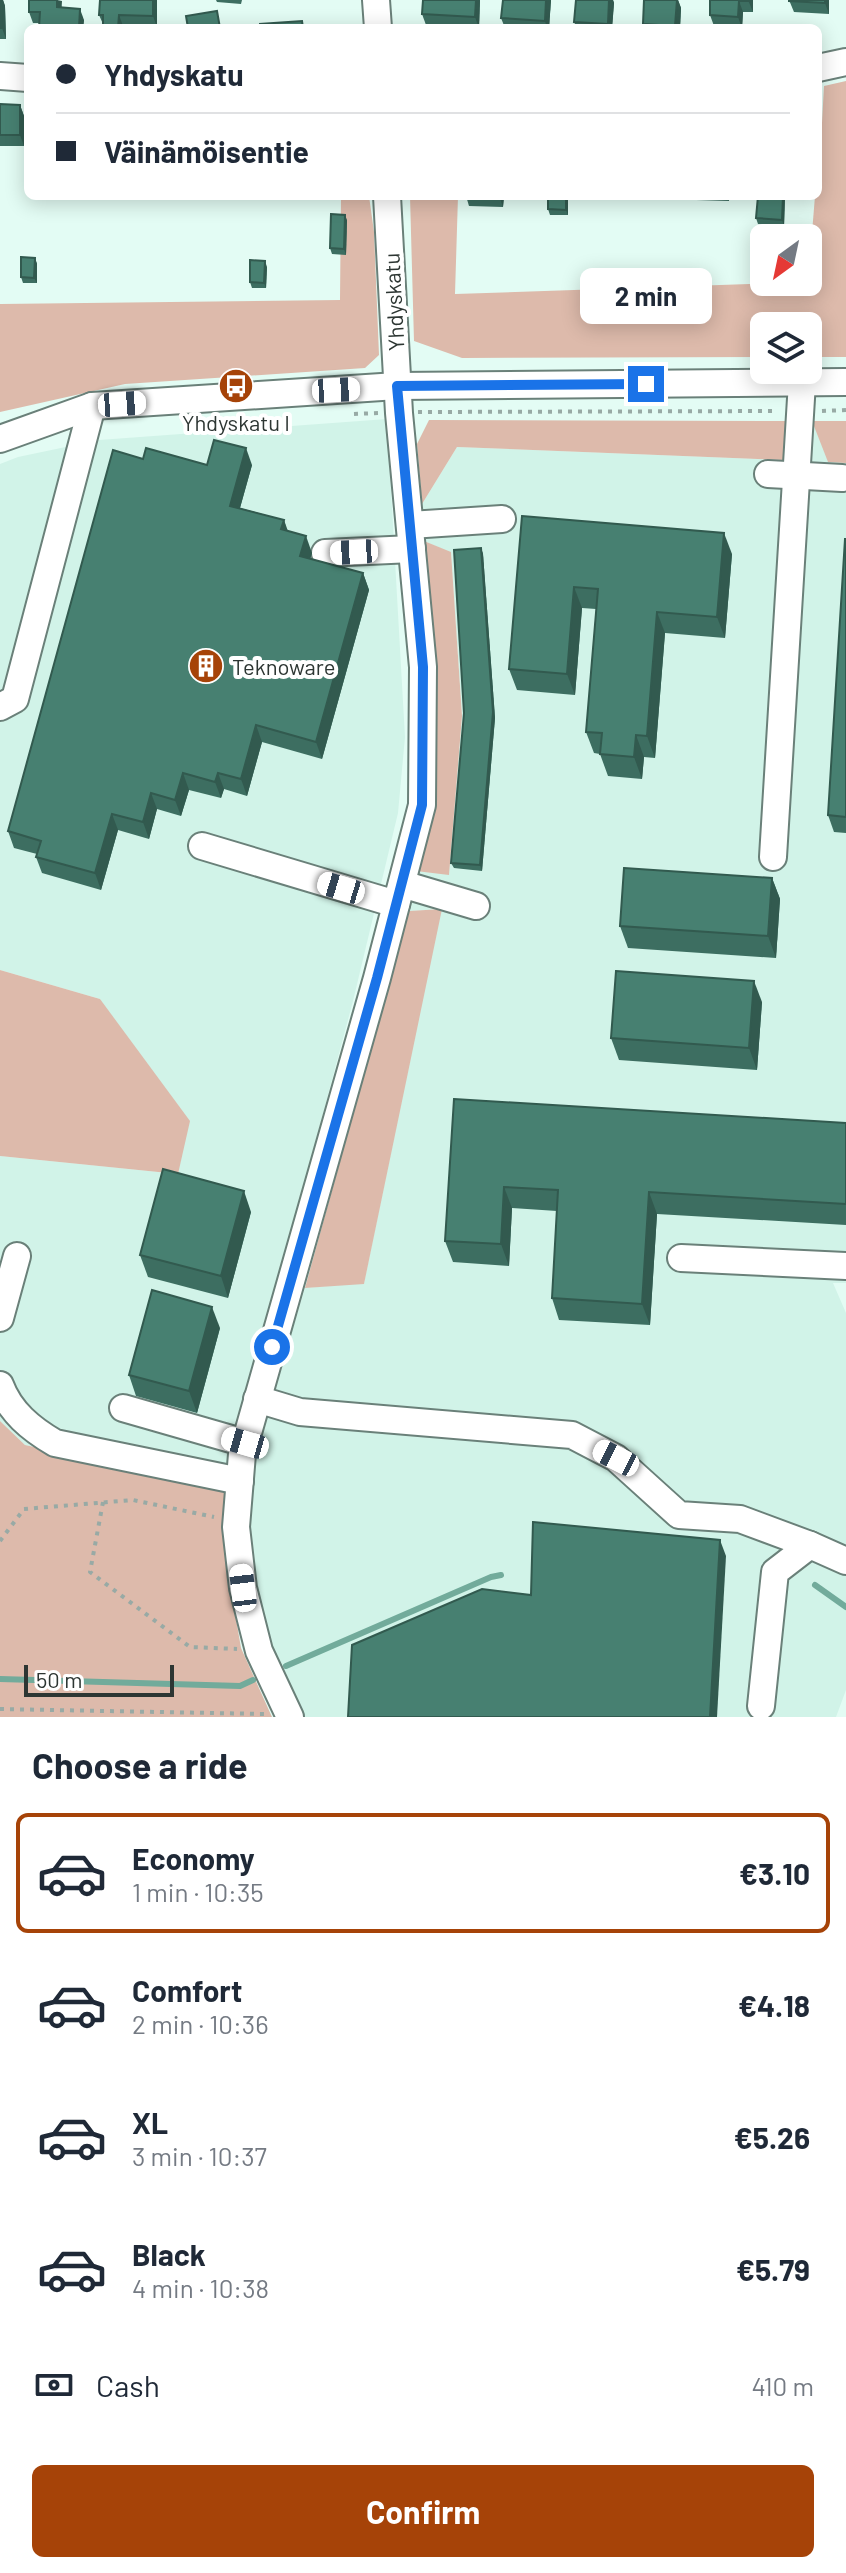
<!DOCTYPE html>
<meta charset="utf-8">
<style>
body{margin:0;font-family:Barlow,sans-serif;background:#f6f6f7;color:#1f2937;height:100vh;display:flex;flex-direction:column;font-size:30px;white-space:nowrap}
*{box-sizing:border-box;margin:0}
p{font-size:26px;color:#747a83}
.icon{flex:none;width:44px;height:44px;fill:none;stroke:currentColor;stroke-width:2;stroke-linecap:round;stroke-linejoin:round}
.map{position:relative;height:1717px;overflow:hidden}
.sheet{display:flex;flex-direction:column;background:#fff;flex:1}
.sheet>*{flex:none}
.hud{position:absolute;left:24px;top:24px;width:798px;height:176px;border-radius:12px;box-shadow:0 4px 20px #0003;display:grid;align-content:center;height:176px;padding:0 32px;background:#fff}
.needle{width:52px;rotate:213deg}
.fabs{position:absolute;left:750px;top:224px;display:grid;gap:16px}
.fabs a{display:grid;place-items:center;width:72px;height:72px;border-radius:12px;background:#fff;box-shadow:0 4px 20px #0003;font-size:40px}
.scale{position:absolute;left:24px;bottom:20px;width:150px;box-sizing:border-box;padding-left:8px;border:4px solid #2d3633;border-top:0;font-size:22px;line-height:28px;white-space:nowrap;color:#2d3633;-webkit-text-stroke:6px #fff;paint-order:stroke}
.end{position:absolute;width:36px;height:36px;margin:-18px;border:10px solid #1a73e8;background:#fff;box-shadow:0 0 0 4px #fff}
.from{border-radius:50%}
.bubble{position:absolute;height:56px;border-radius:12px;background:#fff;box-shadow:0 4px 20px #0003;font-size:26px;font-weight:700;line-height:56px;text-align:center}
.car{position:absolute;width:24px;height:48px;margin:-24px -12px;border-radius:10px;box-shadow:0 0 6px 2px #0007;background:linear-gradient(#fff 24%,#345 0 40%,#fff 0 76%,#345 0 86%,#fff 0)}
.hud b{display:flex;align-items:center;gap:28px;height:76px;font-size:30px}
.hud b+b{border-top:2px solid #e0e1e3}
.hud i{width:20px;height:20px;background:#1f2937}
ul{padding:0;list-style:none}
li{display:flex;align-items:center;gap:24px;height:120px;margin:0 16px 12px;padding:0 16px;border:4px solid transparent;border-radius:12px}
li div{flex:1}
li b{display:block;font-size:30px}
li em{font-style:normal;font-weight:700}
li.active{border-color:#a64308}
li>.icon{width:72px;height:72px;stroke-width:1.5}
h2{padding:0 32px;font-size:36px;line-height:96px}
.pay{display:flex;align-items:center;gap:20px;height:88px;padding:0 32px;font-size:30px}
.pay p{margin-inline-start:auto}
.cta{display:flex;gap:16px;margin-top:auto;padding:16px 32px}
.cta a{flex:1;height:92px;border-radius:12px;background:#a64308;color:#fff;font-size:32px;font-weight:700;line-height:92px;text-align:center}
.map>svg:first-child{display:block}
.built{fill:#d1f3e8}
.green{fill:#ddbaab}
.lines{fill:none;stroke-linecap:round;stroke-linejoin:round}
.stream{stroke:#72ab9b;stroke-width:6}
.minor-casing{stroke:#6a8079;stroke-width:30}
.path{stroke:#98aaa5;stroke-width:4;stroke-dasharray:4 6;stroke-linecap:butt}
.minor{stroke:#fff;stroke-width:26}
.wall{fill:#3d6e61}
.shaded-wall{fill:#325a4f}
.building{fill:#478071;stroke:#325a4f;stroke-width:2}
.route{stroke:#1a73e8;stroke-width:10}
.labels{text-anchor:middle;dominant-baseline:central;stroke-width:8;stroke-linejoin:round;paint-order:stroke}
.street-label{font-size:22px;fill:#2d3633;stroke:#fff}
.poi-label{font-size:22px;fill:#2d3633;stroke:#fff}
</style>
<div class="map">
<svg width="846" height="1717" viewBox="0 0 846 1717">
<rect width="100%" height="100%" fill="#e3fcf4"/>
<g class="built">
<polygon points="387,419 405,737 398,813 353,1001 233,1452 230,1489 25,1445 0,1421 0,1156 178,1174 100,999 0,970 0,464 18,457 99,440"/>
<polygon points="786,421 812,421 846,463 846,1283 833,1283 846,1313 846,1690 836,1717 301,1717 275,1663 251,1580 248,1506 252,1463 305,1288 364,1283 441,909 409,911 416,871 449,874 462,716 451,553 424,541 422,504 457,447 784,460"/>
</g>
<g class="green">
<polygon points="846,81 846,357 808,357 808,326 764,326 764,357 462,358 414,341 410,196 458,196 455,294 808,282 815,196 818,196 824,86"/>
<polygon points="341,196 369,196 374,232 379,355 365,368 125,384 0,412 0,304 340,300"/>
<polygon points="429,420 786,421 784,460 457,447 422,504 417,444"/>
<polygon points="812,421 846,421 846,463 828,462"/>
<polygon points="424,541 451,552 462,716 449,875 416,871"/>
<polygon points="442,909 364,1284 305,1288 409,911"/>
<polygon points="0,970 100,999 190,1121 178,1174 0,1156"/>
<polygon points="0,1421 25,1445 230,1489 230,1584 241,1648 272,1717 0,1717"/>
</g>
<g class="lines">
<g class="stream">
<polyline points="815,1585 846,1607"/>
<polyline points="286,1666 491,1577 501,1575"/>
<polyline points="0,1679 240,1686 253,1680"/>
</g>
<g class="minor-casing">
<g id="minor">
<polyline points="376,0 378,28"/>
<polyline points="818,68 846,62"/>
<polyline points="0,76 28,78"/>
<polyline points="0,439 92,406 397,386 846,382"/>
<polyline points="768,474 842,478"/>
<polyline points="410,525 502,519"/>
<polyline points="325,553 412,549"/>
<polyline points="0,707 15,699 92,406"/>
<polyline points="202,846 396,904"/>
<polyline points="773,857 802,382"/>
<polyline points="402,884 476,906"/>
<polyline points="681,1258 846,1266"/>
<polyline points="0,1318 17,1256"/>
<path d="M0 1385C10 1412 31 1429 55 1443L240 1481"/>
<polyline points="257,1399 300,1412 572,1435 616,1458 679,1515 740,1519 810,1545"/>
<polyline points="123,1408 245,1443"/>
<polyline points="761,1706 775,1572 810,1545 846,1561"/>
<polyline points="290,1717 259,1651 243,1588 236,1527 242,1454 377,978 422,805 423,667 399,413 387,196"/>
</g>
</g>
<g class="path">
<polyline points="822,411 846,410"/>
<polyline points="418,412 778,411"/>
<polyline points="354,414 378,413"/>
<polyline points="103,1502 90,1572 190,1647 237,1649"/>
<polyline points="0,1541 24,1509 133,1500 214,1517"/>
<polyline points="0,1709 266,1714"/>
</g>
<use href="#minor" class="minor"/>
</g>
<g class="wall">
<polygon points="0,0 3,0 5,6 6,39 0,39"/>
<polygon points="157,0 157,27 123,26 123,28 103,28 103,24 99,15"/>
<polygon points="216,0 242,0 241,4 217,2"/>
<polygon points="480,0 479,28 426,25 422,14"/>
<polygon points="551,0 549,28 505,28 501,18"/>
<polygon points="576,0 613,0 614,3 612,28 577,28 574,22"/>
<polygon points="644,0 678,0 681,8 680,28 644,28 643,24"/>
<polygon points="710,0 753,0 753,12 743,12 742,28 714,26 710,15"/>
<polygon points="789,0 829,0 829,14 794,12"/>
<polygon points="61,8 84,20 83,28 39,28 39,23 33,23 29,12"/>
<polygon points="0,104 20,105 24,116 24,146 0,146"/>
<polygon points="466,196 504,196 503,207 469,206"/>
<polygon points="694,196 729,196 729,201 696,200"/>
<polygon points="785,196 784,226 758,224 756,218"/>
<polygon points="568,198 568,215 550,215 548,209"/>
<polygon points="347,220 346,255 332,254 330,248"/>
<polygon points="35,258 37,264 37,283 23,283 21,277"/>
<polygon points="267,267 266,288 252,288 250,282"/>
<polygon points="632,275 632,295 618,295 616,289"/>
<polygon points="143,459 207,465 252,465 240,508 284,520 287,531 312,553 310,559 363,573 369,590 322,759 262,742 247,796 224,789 221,798 189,790 181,816 157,809 149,839 118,830 101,890 42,873 36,857 37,854 14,848 8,831"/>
<polygon points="522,516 732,554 725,638 665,633 655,758 644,757 642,779 608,776 600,754 594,753 586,732 596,609 582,608 575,695 517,690 509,669"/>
<polygon points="846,539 846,833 834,832 828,815"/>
<polygon points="481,548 483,554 495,718 482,871 454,868 451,863 464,713"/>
<polygon points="772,878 780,899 776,958 628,948 620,926"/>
<polygon points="762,1002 757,1070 619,1060 611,1038"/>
<polygon points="454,1099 846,1123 846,1225 657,1214 650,1325 559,1320 552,1298 557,1211 512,1208 509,1266 453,1262 445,1241"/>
<polygon points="251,1212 228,1298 148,1277 140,1255"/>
<polygon points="220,1328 197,1413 136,1396 129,1375"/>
</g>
<g class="shaded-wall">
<polygon points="1,0 3,0 5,6 6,39 2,28"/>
<polygon points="57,0 62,1 61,19 57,7"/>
<polygon points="153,0 157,0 157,27 153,16"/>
<polygon points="476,0 480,0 479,28 475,17"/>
<polygon points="546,0 551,0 549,28 547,28 545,21"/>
<polygon points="609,0 613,0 614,3 612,28 609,28 608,24"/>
<polygon points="677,0 678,0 681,8 680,28 676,28 675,26"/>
<polygon points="748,0 753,0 753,12"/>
<polygon points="825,0 829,0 829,14 825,3"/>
<polygon points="739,1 743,12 742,28 738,17"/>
<polygon points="80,9 84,20 83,28 79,28"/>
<polygon points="119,15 123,26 123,28 118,28"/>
<polygon points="20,105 24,116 24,146 20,135"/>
<polygon points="499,196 504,196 503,207"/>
<polygon points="566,196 568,198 568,215 566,210"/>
<polygon points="783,196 785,196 784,226 782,220"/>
<polygon points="345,215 347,220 346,255 344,249"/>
<polygon points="35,258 37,264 37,283 34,278"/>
<polygon points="265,261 267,267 266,288 264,283"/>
<polygon points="630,270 632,275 632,295 630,289"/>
<polygon points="246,448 252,465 236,522 230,506"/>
<polygon points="284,520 290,537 281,529"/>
<polygon points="724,533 732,554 725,638 717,617"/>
<polygon points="306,536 312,553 306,573 300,556"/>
<polygon points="481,548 483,554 495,718 482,871 480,865"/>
<polygon points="363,573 369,590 322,759 316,742"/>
<polygon points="574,587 582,608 575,695 567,674"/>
<polygon points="657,612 665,633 655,758 647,736"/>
<polygon points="256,725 262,742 247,796 241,779"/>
<polygon points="636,735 644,757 642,779 634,757"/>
<polygon points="183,773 189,790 181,816 175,800"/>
<polygon points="218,773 224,789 221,798 215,782"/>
<polygon points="151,793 157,809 149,839 143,822"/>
<polygon points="112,814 118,830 101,890 95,873"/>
<polygon points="772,878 780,899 776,958 768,936"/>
<polygon points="754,981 762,1002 757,1070 749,1048"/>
<polygon points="504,1187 512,1208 509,1266 501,1244"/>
<polygon points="244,1191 251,1212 228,1298 221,1276"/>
<polygon points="649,1192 657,1214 650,1325 642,1304"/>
<polygon points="212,1307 220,1328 197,1413 189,1391"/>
<polygon points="720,1540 726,1556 717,1717 710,1717"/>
</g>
<g class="building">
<polygon points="0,0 2,28 0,28"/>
<polygon points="29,0 57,0 57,7 80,9 79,28 39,28 40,12 29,12"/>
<polygon points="100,0 153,0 153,16 119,15 118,28 103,28 103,15 99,15"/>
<polygon points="423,0 476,0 475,17 422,14"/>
<polygon points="503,0 546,0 545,21 501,18"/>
<polygon points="576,0 609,0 608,24 574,22"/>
<polygon points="644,0 677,0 675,26 643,24"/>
<polygon points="710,0 748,0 748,1 739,1 738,17 710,15"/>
<polygon points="789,0 825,0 825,3 789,1"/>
<polygon points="217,11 220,28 188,28 186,16"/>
<polygon points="302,21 303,28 260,28 260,24"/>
<polygon points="0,104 20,105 20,135 0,135"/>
<polygon points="548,196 566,196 566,210 548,209"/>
<polygon points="758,196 783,196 782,220 756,218"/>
<polygon points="331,214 345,215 344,249 330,248"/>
<polygon points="21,257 35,258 34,278 21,277"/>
<polygon points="250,260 265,261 264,283 250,282"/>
<polygon points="617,269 630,270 630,289 616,289"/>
<polygon points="214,440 246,448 230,506 284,520 281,529 306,536 300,556 363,573 316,742 256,725 241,779 218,773 215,782 183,773 175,800 151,793 143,822 112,814 95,873 36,857 41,841 8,831 113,450 143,459 146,448 207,465"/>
<polygon points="522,516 724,533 717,617 657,612 647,736 636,735 634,757 600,754 602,733 586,732 598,589 574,587 567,674 509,669"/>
<polygon points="845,539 846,539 846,817 828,815"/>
<polygon points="481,548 493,712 480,865 451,863 464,713 454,550"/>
<polygon points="624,868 772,878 768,936 620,926"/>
<polygon points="616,971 754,981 749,1048 611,1038"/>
<polygon points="454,1099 846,1123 846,1204 649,1192 642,1304 552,1298 558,1190 504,1187 501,1244 445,1241"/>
<polygon points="163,1169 244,1191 221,1276 140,1255"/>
<polygon points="152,1290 212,1307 189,1391 129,1375"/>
<polygon points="533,1522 720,1540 710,1717 348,1717 352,1645 482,1589 531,1595"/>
</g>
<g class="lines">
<polyline class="route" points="272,1347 377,978 422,805 423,667 397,386 646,384"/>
</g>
<defs>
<g id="bus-disc" transform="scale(1.8)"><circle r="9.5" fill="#a64308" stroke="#fff"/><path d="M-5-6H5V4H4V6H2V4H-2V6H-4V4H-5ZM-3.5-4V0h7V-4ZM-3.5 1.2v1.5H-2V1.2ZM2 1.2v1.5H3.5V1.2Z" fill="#fff"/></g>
<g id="building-disc" transform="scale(1.8)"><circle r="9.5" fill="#a64308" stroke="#fff"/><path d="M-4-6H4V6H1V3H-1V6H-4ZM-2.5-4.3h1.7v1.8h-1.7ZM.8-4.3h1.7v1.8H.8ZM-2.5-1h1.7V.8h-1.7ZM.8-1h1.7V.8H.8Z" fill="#fff"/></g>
</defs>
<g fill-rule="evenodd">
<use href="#bus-disc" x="236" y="386"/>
<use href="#building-disc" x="206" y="666"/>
</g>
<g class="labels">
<g class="street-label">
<text transform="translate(393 302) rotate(-93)">Yhdyskatu</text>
</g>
<g class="poi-label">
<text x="236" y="422">Yhdyskatu I</text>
<text x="232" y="666" text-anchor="start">Teknoware</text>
</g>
</g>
</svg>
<div class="fabs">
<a><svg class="needle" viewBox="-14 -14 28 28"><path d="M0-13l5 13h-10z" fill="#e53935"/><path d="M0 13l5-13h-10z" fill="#747a83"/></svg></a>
<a><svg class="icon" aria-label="layers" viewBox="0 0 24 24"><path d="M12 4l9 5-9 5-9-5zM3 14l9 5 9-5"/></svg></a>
</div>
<div class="scale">50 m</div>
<i class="end from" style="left:272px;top:1347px"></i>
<i class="end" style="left:646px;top:384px"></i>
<div class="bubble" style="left:580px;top:268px;width:132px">2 min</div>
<i class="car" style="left:336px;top:390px;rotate:87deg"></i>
<i class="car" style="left:122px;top:404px;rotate:86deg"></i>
<i class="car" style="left:354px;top:552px;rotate:267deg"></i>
<i class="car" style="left:341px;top:888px;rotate:287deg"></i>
<i class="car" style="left:245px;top:1443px;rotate:286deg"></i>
<i class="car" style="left:616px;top:1458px;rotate:297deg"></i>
<i class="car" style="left:243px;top:1588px;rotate:353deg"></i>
<div class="hud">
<b><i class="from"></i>Yhdyskatu</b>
<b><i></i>Väinämöisentie</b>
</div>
</div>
<section class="sheet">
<h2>Choose a ride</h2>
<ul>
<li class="active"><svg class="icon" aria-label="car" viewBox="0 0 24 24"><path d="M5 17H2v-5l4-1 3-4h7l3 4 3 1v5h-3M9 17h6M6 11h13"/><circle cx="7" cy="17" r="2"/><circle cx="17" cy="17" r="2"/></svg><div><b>Economy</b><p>1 min · 10:35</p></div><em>€3.10</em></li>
<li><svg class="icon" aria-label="car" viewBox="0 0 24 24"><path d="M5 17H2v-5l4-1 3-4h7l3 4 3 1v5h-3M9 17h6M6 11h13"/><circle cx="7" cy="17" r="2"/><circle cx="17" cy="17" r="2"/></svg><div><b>Comfort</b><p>2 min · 10:36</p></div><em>€4.18</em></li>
<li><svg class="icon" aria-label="car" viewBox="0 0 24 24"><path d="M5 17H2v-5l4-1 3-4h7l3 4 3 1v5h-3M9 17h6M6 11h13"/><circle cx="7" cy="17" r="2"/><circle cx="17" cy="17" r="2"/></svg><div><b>XL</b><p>3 min · 10:37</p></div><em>€5.26</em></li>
<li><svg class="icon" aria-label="car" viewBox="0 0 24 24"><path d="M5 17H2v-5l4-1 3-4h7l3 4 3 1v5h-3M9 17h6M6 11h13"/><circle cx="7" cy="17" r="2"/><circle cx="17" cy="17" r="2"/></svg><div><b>Black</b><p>4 min · 10:38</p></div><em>€5.79</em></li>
</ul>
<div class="pay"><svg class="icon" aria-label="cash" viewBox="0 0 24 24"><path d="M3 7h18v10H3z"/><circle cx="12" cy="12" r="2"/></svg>Cash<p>410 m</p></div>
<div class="cta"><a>Confirm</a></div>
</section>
